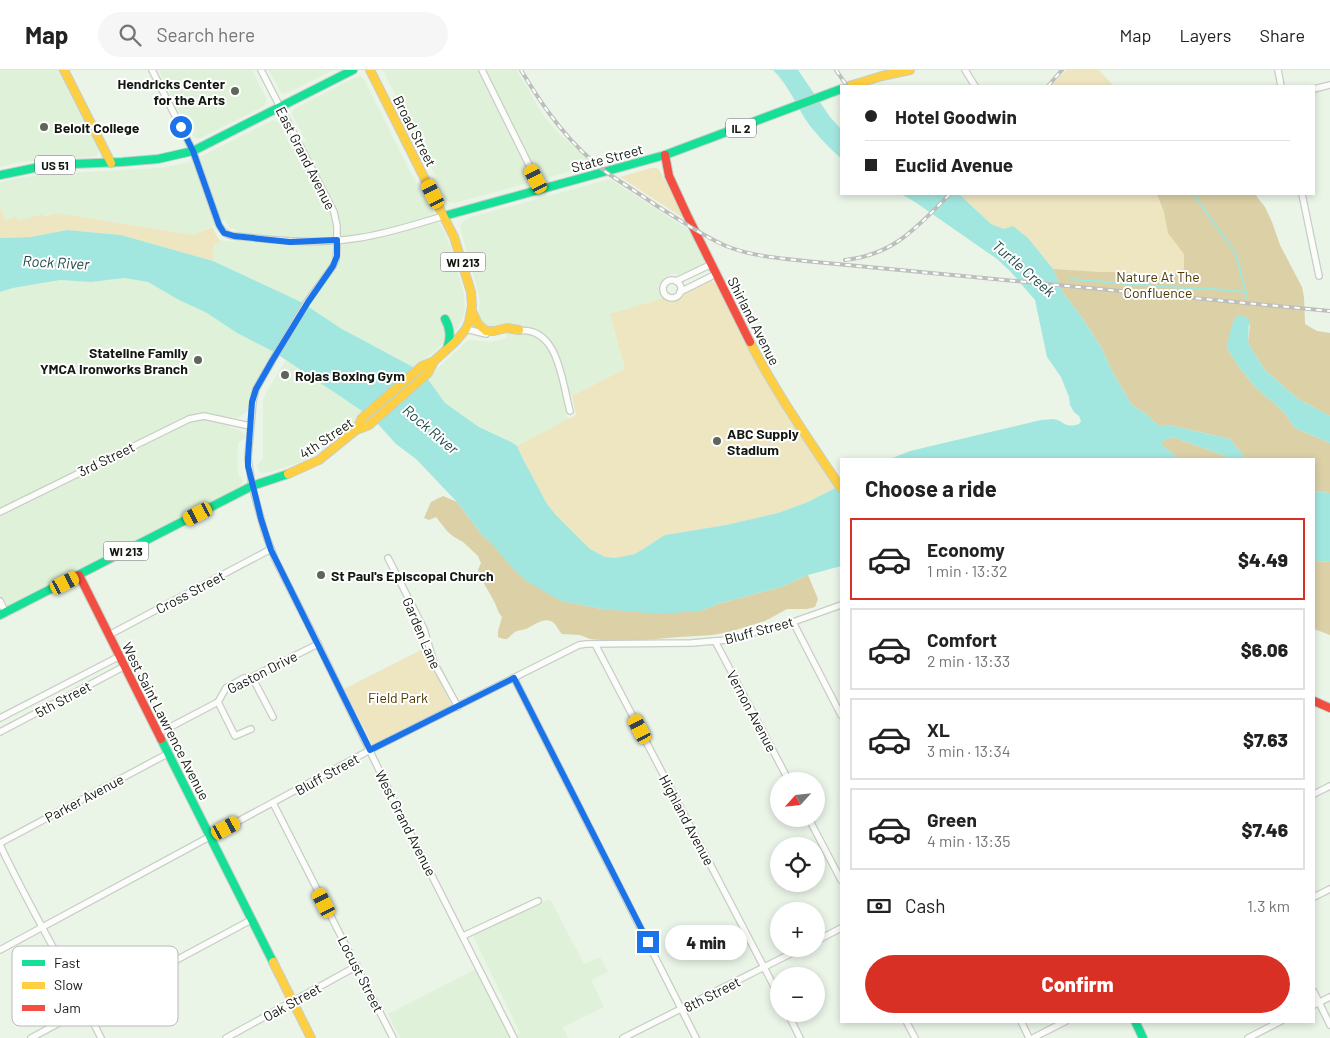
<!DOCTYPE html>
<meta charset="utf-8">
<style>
body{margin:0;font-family:Barlow,sans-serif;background:#f6f6f6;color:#222;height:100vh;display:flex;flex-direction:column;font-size:19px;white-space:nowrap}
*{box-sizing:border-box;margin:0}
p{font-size:16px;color:#767676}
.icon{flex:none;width:28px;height:28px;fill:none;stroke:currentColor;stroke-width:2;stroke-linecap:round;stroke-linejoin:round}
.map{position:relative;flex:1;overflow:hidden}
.drawer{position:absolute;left:840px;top:388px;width:475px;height:565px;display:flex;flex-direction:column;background:#fff;border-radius:0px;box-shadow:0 2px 8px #0003}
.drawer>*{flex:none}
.top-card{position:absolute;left:840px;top:15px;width:475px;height:110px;border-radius:0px;box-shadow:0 2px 8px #0003;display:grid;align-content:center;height:110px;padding:0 25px;background:#fff}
.needle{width:32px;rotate:243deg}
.controls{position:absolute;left:770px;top:702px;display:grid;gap:10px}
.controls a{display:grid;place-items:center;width:55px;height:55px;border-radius:50%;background:#fff;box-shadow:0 2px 8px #0003;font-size:25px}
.end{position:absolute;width:22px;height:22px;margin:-11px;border:6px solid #1a73e8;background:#fff;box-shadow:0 0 0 2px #fff}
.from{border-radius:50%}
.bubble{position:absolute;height:35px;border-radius:18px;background:#fff;box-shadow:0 2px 8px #0003;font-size:16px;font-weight:800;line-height:35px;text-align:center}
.car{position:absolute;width:15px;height:30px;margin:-15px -8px;border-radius:6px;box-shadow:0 0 4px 1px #0007;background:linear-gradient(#f5c518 24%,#345 0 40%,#f5c518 0 76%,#345 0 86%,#f5c518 0)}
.top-card b{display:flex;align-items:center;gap:18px;height:48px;font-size:19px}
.top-card b+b{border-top:1px solid #e0e0e0}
.top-card i{width:12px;height:12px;background:#222}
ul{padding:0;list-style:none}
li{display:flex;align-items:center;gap:15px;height:82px;margin:0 10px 8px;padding:0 15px;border:2px solid #e0e0e0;border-radius:0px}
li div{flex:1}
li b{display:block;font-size:19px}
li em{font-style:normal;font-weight:800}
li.current{border-color:#d93025}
li>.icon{width:45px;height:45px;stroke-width:1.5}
h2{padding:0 25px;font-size:22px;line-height:60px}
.pay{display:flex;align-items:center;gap:12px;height:55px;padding:0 25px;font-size:19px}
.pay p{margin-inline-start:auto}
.action{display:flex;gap:10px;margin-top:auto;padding:10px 25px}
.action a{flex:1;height:58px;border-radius:30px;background:#d93025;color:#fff;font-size:20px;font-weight:800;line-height:58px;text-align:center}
header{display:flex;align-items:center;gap:30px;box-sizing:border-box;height:70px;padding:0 25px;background:#fff;border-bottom:1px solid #e0e0e0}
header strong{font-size:24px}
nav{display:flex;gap:28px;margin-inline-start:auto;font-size:18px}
.search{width:350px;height:45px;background:#f6f6f6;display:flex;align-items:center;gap:12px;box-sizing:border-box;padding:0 18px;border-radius:28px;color:#767676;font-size:19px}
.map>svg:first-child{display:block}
.built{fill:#e0f1da}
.green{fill:#eee5c1}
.forest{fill:#dbd0a6}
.water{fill:#a2e7df}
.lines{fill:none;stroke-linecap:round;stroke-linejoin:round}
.stream{stroke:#a2e7df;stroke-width:2}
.street-casing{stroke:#c7cec5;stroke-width:8}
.fast-casing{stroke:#c7cec5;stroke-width:10}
.slow-casing{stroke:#c7cec5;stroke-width:10}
.jam-casing{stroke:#c7cec5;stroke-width:10}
.street{stroke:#fcfdfb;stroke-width:5.5}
.fast{stroke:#16e098;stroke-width:8}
.slow{stroke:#ffcf43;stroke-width:8}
.jam{stroke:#f24e42;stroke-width:8}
.rail-casing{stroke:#bdbfbc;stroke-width:4}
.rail{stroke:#fff;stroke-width:2;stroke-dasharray:5.5;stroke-linecap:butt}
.route{stroke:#1a73e8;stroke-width:6}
.poi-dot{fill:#5e665c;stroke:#fff;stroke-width:2}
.labels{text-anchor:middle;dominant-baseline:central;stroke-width:4;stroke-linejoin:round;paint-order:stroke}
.shield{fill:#fff;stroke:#5a5e58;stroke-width:1}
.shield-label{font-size:12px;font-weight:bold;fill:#131911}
.poi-label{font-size:14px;font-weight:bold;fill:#131911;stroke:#fff;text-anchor:start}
.street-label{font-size:14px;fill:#131911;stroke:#fff}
.park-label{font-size:14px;fill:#4b3700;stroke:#fff}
.water-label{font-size:15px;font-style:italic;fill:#214c4a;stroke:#fff}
.key{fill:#fff;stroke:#b8bab8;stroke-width:1}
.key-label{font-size:14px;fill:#131911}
</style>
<header>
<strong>Map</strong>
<div class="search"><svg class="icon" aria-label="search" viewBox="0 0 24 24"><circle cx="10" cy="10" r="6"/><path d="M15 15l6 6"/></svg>Search here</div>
<nav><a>Map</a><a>Layers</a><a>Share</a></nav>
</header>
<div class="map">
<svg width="1330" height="968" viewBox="0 0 1330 968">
<rect width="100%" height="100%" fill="#eaf4e7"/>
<g class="built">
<polygon points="0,0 59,0 99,79 97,85 91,87 20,92 0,97"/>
<polygon points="159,0 252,0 266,28 266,33 264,36 201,68 196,68 193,66 184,52"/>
<polygon points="269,0 333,0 285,24 280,22"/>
<polygon points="383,0 517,0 541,42 556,61 594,95 462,131 454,133 449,132 445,130 444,123"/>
<polygon points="361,6 364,9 414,109 445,163 454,187 464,225 465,240 462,250 457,259 445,272 415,298 342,259 301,232 213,191 214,173 219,174 219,170 234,172 235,159 229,158 225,150 193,165 57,143 42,147 41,144 18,151 5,150 0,137 0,113 12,109 47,104 161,98 176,95 189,92 204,85 273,50 279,53 292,79 306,71 293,46 292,43 294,39 356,7"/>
<polygon points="610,109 690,161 704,189 704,193 701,196 681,205 672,204 664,208 659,216 660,223 663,227 661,229 610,245 625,299 572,326 563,328 568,350 517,376 511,372 479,357 445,333 427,308 467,271 471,270 490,272 507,268 504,256 494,259 483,257 478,247 480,233 477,218 460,157 462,152 468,148"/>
<polygon points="124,208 148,212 179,230 207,243 237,263 274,282 253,320 247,342 237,348 231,347 230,358 242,361 245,365 245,368 238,373 237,398 239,407 242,407 242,413 237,418 0,540 0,222 13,218 60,210 91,212"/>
<polygon points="286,290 364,343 320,381 304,391 271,402 261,403 256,396 263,389 263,331 267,321"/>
<polygon points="550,829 584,894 600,887 608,902 591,910 604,937 563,957 568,968 400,968 388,944 476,899 509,967 520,963 473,866 477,863"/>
</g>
<g class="green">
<polygon points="1066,0 1099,0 1113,16 1051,16"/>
<polygon points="651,98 657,98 660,101 685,149 620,107"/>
<polygon points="959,124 1193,124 1217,366 1004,159 991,154"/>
<polygon points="0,137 5,150 16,146 18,151 42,144 43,147 57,143 193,165 212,157 219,170 219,174 214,173 213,191 121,165 67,160 31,167 0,168"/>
<polygon points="711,210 717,215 769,315 837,417 808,432 778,443 726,455 665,465 635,484 615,489 605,487 590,479 556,445 547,434 522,387 517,376 576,345 572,326 625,299 610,244 661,229 663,227 668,231 676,231 688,220 706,211"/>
<polygon points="427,577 430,591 452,636 373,676 344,619"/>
</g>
<g class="forest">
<polygon points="1157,124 1256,124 1257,127 1265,137 1272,152 1280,175 1302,217 1304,227 1305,254 1317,261 1330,263 1330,346 1298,329 1265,300 1252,280 1248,272 1250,254 1227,278 1239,297 1255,317 1283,341 1295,358 1330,373 1330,423 1314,421 1314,389 1246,389 1230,369 1169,355 1158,355 1146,344 1132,335 1113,303 1101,277 1081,246 1063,223 1053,199 1098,202 1123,202 1151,206 1169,206 1184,199 1184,184 1168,163 1164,142"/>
<polygon points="1173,367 1228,387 1230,389 1179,389 1162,375 1162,371"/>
<path d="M443 426 457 432 482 465 562 531 602 539 700 541 721 533 781 517 808 505 818 529 815 537 807 539H787L765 551 729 562 712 565 679 567 644 570 612 571 590 569 580 565 562 564C559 561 557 557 555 554 546 545 535 555 526 559 523 560 518 560 515 562 508 567 509 572 498 567V561L502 547C498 542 497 538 495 533 489 521 482 512 478 500L481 493 478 486 463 472 454 467 447 461 436 447 429 450 424 448 431 432Z"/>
<polygon points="1314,491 1330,492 1330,565 1314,559"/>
</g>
<g class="water">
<path d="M773 0H798L830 47 841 59V88C830 79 811 59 804 47 794 30 787 14 773 0Z"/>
<path d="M901 124H959L991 154 1004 159 1013 156 1028 168 1053 199 1063 223 1081 246 1101 277 1113 303 1132 335 1146 344 1158 355H1169L1230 369 1246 389H1230L1228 387 1173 367 1163 371 1162 375 1179 389H890L910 381 1041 350C1045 350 1050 349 1054 349 1065 351 1064 359 1079 354L1081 351 1079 346 1074 342 1070 335 1069 327 1061 307 1047 287 1035 230 1010 201 997 189 915 132Z"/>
<polygon points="67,160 121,165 213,191 301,232 342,259 415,298 427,308 445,333 479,357 511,372 517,376 522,387 547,434 556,445 590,479 605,487 615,488 635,484 665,465 726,455 778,443 808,432 841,415 841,496 808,505 781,517 721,533 700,541 658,544 602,539 561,531 526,511 514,500 491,473 482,465 457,432 416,389 396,374 377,353 359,339 274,282 237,263 207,243 179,230 148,212 124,208 91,212 60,210 13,218 0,222 0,168 31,167"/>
<polygon points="1240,245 1249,249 1248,272 1252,280 1265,300 1298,329 1330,346 1330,373 1295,358 1283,341 1255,317 1239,297 1227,278 1229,266 1234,249"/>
<polygon points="1314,421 1330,423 1330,492 1314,491"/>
</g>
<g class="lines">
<g class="stream">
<polyline points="1193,124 1236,184 1247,228"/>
<polyline points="1070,209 1166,217 1214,219 1245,222"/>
</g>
<g class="street-casing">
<g id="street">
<path d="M152 0 193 81 219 155C223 162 226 165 234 166 275 170 317 175 358 168 387 164 416 154 444 146"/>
<polyline points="261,0 334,142 337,156 337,178 336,190 333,196 307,232 272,291 256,319 253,332 248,388 252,416 265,463 275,489 318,574 396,735 514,968"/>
<polyline points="482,0 541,119"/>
<polyline points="965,0 975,16"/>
<polyline points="1278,0 1281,16"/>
<polyline points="1314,19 1330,15"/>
<polyline points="1302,124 1319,206"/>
<circle cx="672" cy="219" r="9"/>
<polyline points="676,211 712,194"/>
<polyline points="680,222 716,204"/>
<polyline points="466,259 486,264"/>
<path d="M517 261C559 255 562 313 570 341"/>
<polyline points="0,442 189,349 204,346 250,356"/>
<polyline points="388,488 424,559 434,593 458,637"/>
<polyline points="0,531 6,543"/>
<polyline points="793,552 841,645"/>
<polyline points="109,565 271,479"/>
<polyline points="715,571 789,711"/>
<polyline points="595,574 779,926"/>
<polyline points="252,607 273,647"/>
<polyline points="514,608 696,968"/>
<polyline points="218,632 235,666 251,659"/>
<polyline points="0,648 120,586"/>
<polyline points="0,662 125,596"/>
<polyline points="159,663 218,632 226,618 244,608 252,607 318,574"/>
<polyline points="1314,724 1330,716"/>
<polyline points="273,733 393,968"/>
<polyline points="809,749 841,810"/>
<polyline points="0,773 169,683"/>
<path d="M0 775C31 841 69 903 101 968"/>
<polyline points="1314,827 1330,819"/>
<polyline points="463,866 538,831"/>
<polyline points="816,871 841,858"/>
<polyline points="0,880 370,680 579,575 586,574 691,573 727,570 793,552 841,535"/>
<polyline points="1314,922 1330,955"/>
<polyline points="1314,935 1330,927"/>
<polyline points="788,944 800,968"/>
<polyline points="906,951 915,968"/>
<polyline points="1021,951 1029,968"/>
<polyline points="31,968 251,850"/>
<polyline points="226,968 357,896"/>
<polyline points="623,968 800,879"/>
<polyline points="1033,968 1066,951"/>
<polyline points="1248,968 1281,951"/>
</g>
</g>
<g class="fast-casing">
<g id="fast">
<polyline points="0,105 49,95 122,92 158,89 193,81 353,0"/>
<polyline points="444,146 665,85 841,19"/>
<path d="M445 249C451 259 451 268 447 279"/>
<polyline points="0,545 252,416 288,404"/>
<polyline points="161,669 273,892"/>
<polyline points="1135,951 1143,968"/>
</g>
</g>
<g class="slow-casing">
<g id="slow">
<polyline points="64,0 111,93"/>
<polyline points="849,16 882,6 910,0"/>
<polyline points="472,241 478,254 486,261 494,261 507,258 519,260"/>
<path d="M750 272C776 323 809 370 841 418"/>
<polyline points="356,360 362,348 422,296 434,291 455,272 466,259 469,252 472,236 471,222 454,167 370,0"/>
<polyline points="288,404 319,390 356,360 369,355 428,303 434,291"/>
<polyline points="273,892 311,968"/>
</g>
</g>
<g class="jam-casing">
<g id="jam">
<polyline points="665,85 669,106 687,145 750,272"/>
<polyline points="79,505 161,669"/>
<polyline points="1314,631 1330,638"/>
</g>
</g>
<use href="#street" class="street"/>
<use href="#fast" class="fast"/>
<use href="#slow" class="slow"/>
<use href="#jam" class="jam"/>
<g class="rail-casing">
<g id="rail">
<path d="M521 0C544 39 570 75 606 102 623 114 640 124 657 136 680 150 701 165 726 176 751 186 778 188 805 191L1330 241"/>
<polyline points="836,0 847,16"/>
<polyline points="1048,16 1062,0"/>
<path d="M845 190C894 185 917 157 950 124"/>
</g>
</g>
<use href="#rail" class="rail"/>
</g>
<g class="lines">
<polyline class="route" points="181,57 193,81 219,155 224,163 234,166 290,172 337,170 337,186 333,196 308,232 272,291 256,319 252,332 248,388 248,396 261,449 271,480 370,680 514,608 648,872"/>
</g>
<g class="poi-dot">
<circle cx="235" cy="21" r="5"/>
<circle cx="44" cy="57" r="5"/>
<circle cx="198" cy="290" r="5"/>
<circle cx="285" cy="305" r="5"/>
<circle cx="717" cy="371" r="5"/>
<circle cx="321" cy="505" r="5"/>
</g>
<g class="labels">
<g class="shield">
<rect x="726" y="48.5" width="30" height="19" rx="4"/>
<rect x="35" y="85.5" width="40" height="19" rx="4"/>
<rect x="440.5" y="182.5" width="45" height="19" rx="4"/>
<rect x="103.5" y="471.5" width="45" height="19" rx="4"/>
</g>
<g class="shield-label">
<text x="741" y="58">IL 2</text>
<text x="55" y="95">US 51</text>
<text x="463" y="192">WI 213</text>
<text x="126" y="481">WI 213</text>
</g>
<g class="poi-label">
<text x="225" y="13" text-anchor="end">Hendricks Center<tspan x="225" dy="16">for the Arts</tspan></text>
<text x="54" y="57">Beloit College</text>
<text x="188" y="282" text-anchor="end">Stateline Family<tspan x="188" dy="16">YMCA Ironworks Branch</tspan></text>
<text x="295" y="305">Rojas Boxing Gym</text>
<text x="727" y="363">ABC Supply<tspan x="727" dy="16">Stadium</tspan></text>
<text x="331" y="505">St Paul's Episcopal Church</text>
</g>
<g class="street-label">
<text transform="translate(415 61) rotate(63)">Broad Street</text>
<text transform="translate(306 88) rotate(63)">East Grand Avenue</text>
<text transform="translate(607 88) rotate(-15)">State Street</text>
<text transform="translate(754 251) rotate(63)">Shirland Avenue</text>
<text transform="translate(326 368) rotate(-34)">4th Street</text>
<text transform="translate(106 389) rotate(-26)">3rd Street</text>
<text transform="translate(190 522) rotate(-28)">Cross Street</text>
<text transform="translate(759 560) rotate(-15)">Bluff Street</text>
<text transform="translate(422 563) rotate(67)">Garden Lane</text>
<text transform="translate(262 602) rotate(-27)">Gaston Drive</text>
<text transform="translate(63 629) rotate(-28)">5th Street</text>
<text transform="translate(752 641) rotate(62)">Vernon Avenue</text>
<text transform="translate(166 651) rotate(63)">West Saint Lawrence Avenue</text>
<text transform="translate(327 704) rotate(-29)">Bluff Street</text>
<text transform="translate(84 728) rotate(-28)">Parker Avenue</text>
<text transform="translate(687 750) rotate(62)">Highland Avenue</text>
<text transform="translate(406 753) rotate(63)">West Grand Avenue</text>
<text transform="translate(361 904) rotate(63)">Locust Street</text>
<text transform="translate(712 924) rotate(-27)">8th Street</text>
<text transform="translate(292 932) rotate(-29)">Oak Street</text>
</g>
<g class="park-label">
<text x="1158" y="206">Nature At The<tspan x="1158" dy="16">Confluence</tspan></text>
<text x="398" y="627">Field Park</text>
</g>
<g class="water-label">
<text transform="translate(56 192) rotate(3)">Rock River</text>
<text transform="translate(1024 198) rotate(41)">Turtle Creek</text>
<text transform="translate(431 359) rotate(40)">Rock River</text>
</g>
</g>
<rect x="12" y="876" width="166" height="80" rx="8" class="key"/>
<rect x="22" y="890" width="23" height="6" fill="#16e098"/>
<rect x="22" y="912" width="23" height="7" fill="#ffcf43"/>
<rect x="22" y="935" width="23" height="6" fill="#f24e42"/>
<g class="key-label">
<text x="54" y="898">Fast</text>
<text x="54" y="920">Slow</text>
<text x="54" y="943">Jam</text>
</g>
</svg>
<div class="controls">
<a><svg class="needle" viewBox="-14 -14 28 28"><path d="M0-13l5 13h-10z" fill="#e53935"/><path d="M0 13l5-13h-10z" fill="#767676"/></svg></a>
<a><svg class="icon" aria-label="locate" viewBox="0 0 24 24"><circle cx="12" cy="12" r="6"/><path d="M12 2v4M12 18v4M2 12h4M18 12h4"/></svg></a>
<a>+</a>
<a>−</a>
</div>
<i class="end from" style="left:181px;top:57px"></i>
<i class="end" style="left:648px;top:872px"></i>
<div class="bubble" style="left:665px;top:855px;width:82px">4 min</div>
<i class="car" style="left:536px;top:109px;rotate:333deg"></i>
<i class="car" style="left:433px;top:124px;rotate:333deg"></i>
<i class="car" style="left:198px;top:444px;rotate:243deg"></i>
<i class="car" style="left:65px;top:513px;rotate:63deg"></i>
<i class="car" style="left:640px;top:659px;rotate:332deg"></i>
<i class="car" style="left:226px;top:758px;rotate:62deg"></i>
<i class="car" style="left:324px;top:833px;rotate:333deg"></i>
<div class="top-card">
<b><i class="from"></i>Hotel Goodwin</b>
<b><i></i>Euclid Avenue</b>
</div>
<section class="drawer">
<h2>Choose a ride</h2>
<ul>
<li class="current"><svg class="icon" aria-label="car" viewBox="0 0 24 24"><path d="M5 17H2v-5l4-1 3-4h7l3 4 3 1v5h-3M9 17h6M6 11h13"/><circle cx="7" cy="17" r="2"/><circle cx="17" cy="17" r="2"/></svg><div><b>Economy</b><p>1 min · 13:32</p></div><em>$4.49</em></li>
<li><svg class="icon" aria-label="car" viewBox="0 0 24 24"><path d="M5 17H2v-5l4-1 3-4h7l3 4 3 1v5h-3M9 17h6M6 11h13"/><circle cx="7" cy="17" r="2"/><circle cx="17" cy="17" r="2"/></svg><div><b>Comfort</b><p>2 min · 13:33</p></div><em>$6.06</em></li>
<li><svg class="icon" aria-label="car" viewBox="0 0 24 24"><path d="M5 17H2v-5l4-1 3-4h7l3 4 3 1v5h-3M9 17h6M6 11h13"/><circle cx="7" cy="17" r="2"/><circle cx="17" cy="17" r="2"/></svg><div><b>XL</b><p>3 min · 13:34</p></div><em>$7.63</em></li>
<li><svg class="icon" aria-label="car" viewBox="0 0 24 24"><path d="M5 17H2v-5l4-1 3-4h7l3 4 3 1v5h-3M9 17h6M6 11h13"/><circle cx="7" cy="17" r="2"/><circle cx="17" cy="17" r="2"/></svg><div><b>Green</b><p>4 min · 13:35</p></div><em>$7.46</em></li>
</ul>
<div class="pay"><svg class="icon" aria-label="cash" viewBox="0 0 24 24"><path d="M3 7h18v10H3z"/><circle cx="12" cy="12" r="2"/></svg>Cash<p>1.3 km</p></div>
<div class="action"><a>Confirm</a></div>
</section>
</div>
